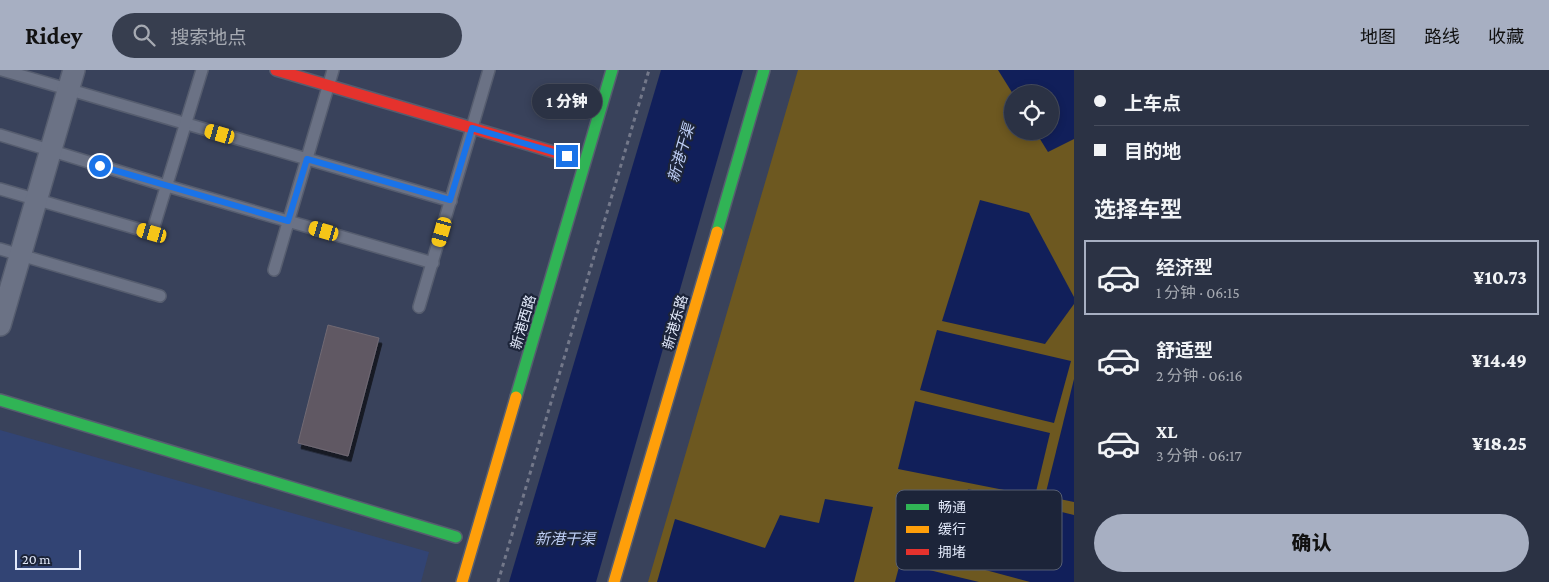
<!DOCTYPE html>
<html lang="zh">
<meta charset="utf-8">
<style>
body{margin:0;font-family:"Crimson Pro","Noto Sans SC",serif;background:#373e4f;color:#f1f3f6;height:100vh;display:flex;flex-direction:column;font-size:19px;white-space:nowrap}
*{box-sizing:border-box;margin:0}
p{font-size:16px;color:#a6aab2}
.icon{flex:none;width:28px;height:28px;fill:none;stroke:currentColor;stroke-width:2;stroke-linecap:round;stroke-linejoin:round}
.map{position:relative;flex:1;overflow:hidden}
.drawer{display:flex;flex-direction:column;background:#2b3244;width:475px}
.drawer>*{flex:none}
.guide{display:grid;align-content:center;height:110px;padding:0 20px;background:#2b3244}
.fabs{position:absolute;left:1004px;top:15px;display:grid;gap:10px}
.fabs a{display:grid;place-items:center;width:55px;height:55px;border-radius:50%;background:#2b3244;box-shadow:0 2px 8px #0003,0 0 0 1px #474d5d;font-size:25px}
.scale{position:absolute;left:15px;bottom:12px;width:66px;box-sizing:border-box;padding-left:5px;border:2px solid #e2e9fa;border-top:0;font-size:14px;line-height:18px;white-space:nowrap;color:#e2e9fa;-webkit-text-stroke:4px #1c2439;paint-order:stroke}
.end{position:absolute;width:22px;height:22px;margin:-11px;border:6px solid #1a73e8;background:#fff;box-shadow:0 0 0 2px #fff}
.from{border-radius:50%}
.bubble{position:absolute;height:35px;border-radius:18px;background:#2b3244;box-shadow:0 2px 8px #0003,0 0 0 1px #474d5d;font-size:16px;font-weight:800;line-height:35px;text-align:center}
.car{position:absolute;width:15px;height:30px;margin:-15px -8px;border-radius:6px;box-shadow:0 0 4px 1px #0007;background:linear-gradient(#f5c518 24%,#345 0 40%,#f5c518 0 76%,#345 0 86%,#f5c518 0)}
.guide b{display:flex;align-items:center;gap:18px;height:48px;font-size:19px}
.guide b+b{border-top:1px solid #474d5d}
.guide i{width:12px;height:12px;background:#f1f3f6}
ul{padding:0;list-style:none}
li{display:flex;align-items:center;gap:15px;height:75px;margin:0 10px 8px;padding:0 10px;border:2px solid transparent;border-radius:0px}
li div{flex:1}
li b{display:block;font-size:19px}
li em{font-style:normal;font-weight:800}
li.on{border-color:#a7afc2}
li>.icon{width:45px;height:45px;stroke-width:1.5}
h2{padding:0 20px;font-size:22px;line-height:60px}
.action{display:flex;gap:10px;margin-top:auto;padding:10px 20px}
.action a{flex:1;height:58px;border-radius:30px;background:#a7afc2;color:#111;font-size:20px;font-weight:800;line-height:58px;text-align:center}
header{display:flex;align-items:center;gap:30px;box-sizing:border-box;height:70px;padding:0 25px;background:#a7afc2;color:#111}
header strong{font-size:24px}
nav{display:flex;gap:28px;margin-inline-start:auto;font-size:18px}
.search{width:350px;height:45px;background:#373e4f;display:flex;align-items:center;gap:12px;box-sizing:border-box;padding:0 18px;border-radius:28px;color:#a6aab2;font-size:19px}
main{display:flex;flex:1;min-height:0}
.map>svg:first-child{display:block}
.built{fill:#324474}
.green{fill:#6d5820;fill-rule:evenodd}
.water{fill:#111f5a}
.building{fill:#615863;stroke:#706973;filter:url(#shadow)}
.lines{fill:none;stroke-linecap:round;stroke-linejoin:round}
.lane-casing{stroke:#565d6f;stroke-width:14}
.street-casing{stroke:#565d6f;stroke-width:24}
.fast-casing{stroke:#565d6f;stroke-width:14}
.slow-casing{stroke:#565d6f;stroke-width:14}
.jam-casing{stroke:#565d6f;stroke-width:14}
.path{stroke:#73788a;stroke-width:3;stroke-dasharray:4 4;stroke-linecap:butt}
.lane{stroke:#6b7285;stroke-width:11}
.street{stroke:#6b7285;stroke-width:21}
.fast{stroke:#30b455;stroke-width:11}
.slow{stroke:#ff9f0a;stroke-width:11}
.jam{stroke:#e5322d;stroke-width:11}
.route{stroke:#1a73e8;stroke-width:6}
.labels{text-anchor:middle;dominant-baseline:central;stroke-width:4.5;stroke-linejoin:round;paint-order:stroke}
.street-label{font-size:14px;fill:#e2e9fa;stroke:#1c2439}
.water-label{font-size:15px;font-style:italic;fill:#bdcdf4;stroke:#1c2439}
.key{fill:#1c2439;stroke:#575f73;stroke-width:1}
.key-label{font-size:14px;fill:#e2e9fa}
</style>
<header>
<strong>Ridey</strong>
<div class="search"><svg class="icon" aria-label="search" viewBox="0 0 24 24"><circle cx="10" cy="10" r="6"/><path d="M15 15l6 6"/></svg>搜索地点</div>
<nav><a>地图</a><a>路线</a><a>收藏</a></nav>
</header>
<main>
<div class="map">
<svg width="1074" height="512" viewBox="0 0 1074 512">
<defs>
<filter id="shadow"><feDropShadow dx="3" dy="5.5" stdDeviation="0" flood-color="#0009"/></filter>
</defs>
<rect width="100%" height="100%" fill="#39425b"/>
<polygon class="built" points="0,360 429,482 421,512 0,512"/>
<path class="green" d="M798 0H1074V512H648ZM1012 24H1050V61H1012Z"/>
<g class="water">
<polygon points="661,0 743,0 596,512 509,512"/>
<polygon points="998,0 1074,0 1074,69 1048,82 1035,61 1050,61 1050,24 1013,24"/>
<polygon points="980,130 1029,143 1074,227 1074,234 1045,274 942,251"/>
<polygon points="937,260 1071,291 1054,353 920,320"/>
<polygon points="1074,309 1074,432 1045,426"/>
<polygon points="915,331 1050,363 1035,426 898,399"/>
<polygon points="968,419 1074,445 1074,512 1030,512 952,491"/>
<polygon points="825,429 873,437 854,512 657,512 675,449 765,478 780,445 819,453"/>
<polygon points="900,493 979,512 895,512"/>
</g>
<polygon class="building" points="328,255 379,268 348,386 298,373"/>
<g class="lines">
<g class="lane-casing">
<g id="lane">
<polyline points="2,0 451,131"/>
<polyline points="0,65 167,116 433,193"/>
<polyline points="0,119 152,163 202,0"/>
<polyline points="0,179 160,226"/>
<polyline points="274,200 333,0"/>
<polyline points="419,237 489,0"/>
</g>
</g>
<g class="street-casing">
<polyline id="street" points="0,255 74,0"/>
</g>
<g class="fast-casing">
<g id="fast">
<polyline points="717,162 764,0"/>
<polyline points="516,327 612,0"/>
<polyline points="0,330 456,467"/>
</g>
</g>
<g class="slow-casing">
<g id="slow">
<polyline points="462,512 516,327"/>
<polyline points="614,512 717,162"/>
</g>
</g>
<g class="jam-casing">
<polyline id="jam" points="276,0 567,86"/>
</g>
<polyline class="path" points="498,512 649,0"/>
<use href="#lane" class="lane"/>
<use href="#street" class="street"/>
<use href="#fast" class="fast"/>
<use href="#slow" class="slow"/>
<use href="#jam" class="jam"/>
</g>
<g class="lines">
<polyline class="route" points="100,96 288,151 307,89 450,130 472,58 567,86"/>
</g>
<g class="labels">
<g class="street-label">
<text transform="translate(523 252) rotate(-74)">新港西路</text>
<text transform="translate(675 252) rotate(-74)">新港东路</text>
</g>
<g class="water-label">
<text transform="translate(681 83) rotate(-74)">新港干渠</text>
<text x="565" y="469">新港干渠</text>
</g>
</g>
<rect x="896" y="420" width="166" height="80" rx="8" class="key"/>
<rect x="906" y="434" width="23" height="6" fill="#30b455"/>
<rect x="906" y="456" width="23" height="7" fill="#ff9f0a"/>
<rect x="906" y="479" width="23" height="6" fill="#e5322d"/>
<g class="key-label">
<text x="938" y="442">畅通</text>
<text x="938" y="464">缓行</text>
<text x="938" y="487">拥堵</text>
</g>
</svg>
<div class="fabs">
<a><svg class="icon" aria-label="locate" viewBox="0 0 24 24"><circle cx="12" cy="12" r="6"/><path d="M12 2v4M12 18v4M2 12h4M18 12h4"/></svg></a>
</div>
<div class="scale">20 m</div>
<i class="end from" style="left:100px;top:96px"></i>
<i class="end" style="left:567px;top:86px"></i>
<div class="bubble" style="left:532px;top:14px;width:70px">1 分钟</div>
<i class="car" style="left:220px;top:64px;rotate:286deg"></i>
<i class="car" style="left:324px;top:161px;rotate:286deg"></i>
<i class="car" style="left:442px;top:162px;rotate:196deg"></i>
<i class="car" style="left:152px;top:163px;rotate:286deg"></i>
</div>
<section class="drawer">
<div class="guide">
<b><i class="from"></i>上车点</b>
<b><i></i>目的地</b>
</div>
<h2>选择车型</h2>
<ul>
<li class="on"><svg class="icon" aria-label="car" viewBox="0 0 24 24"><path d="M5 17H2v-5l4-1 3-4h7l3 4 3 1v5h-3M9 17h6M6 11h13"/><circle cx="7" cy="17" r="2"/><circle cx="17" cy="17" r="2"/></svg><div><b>经济型</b><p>1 分钟 · 06:15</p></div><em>¥10.73</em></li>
<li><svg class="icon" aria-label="car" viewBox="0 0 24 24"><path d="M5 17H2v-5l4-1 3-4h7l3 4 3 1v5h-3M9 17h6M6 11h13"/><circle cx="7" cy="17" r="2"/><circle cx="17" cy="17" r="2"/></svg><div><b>舒适型</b><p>2 分钟 · 06:16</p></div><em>¥14.49</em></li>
<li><svg class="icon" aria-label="car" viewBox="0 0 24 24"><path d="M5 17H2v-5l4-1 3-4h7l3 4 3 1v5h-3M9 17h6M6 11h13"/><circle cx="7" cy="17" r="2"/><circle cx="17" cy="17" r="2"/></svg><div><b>XL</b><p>3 分钟 · 06:17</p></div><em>¥18.25</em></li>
</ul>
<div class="action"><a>确认</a></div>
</section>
</main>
